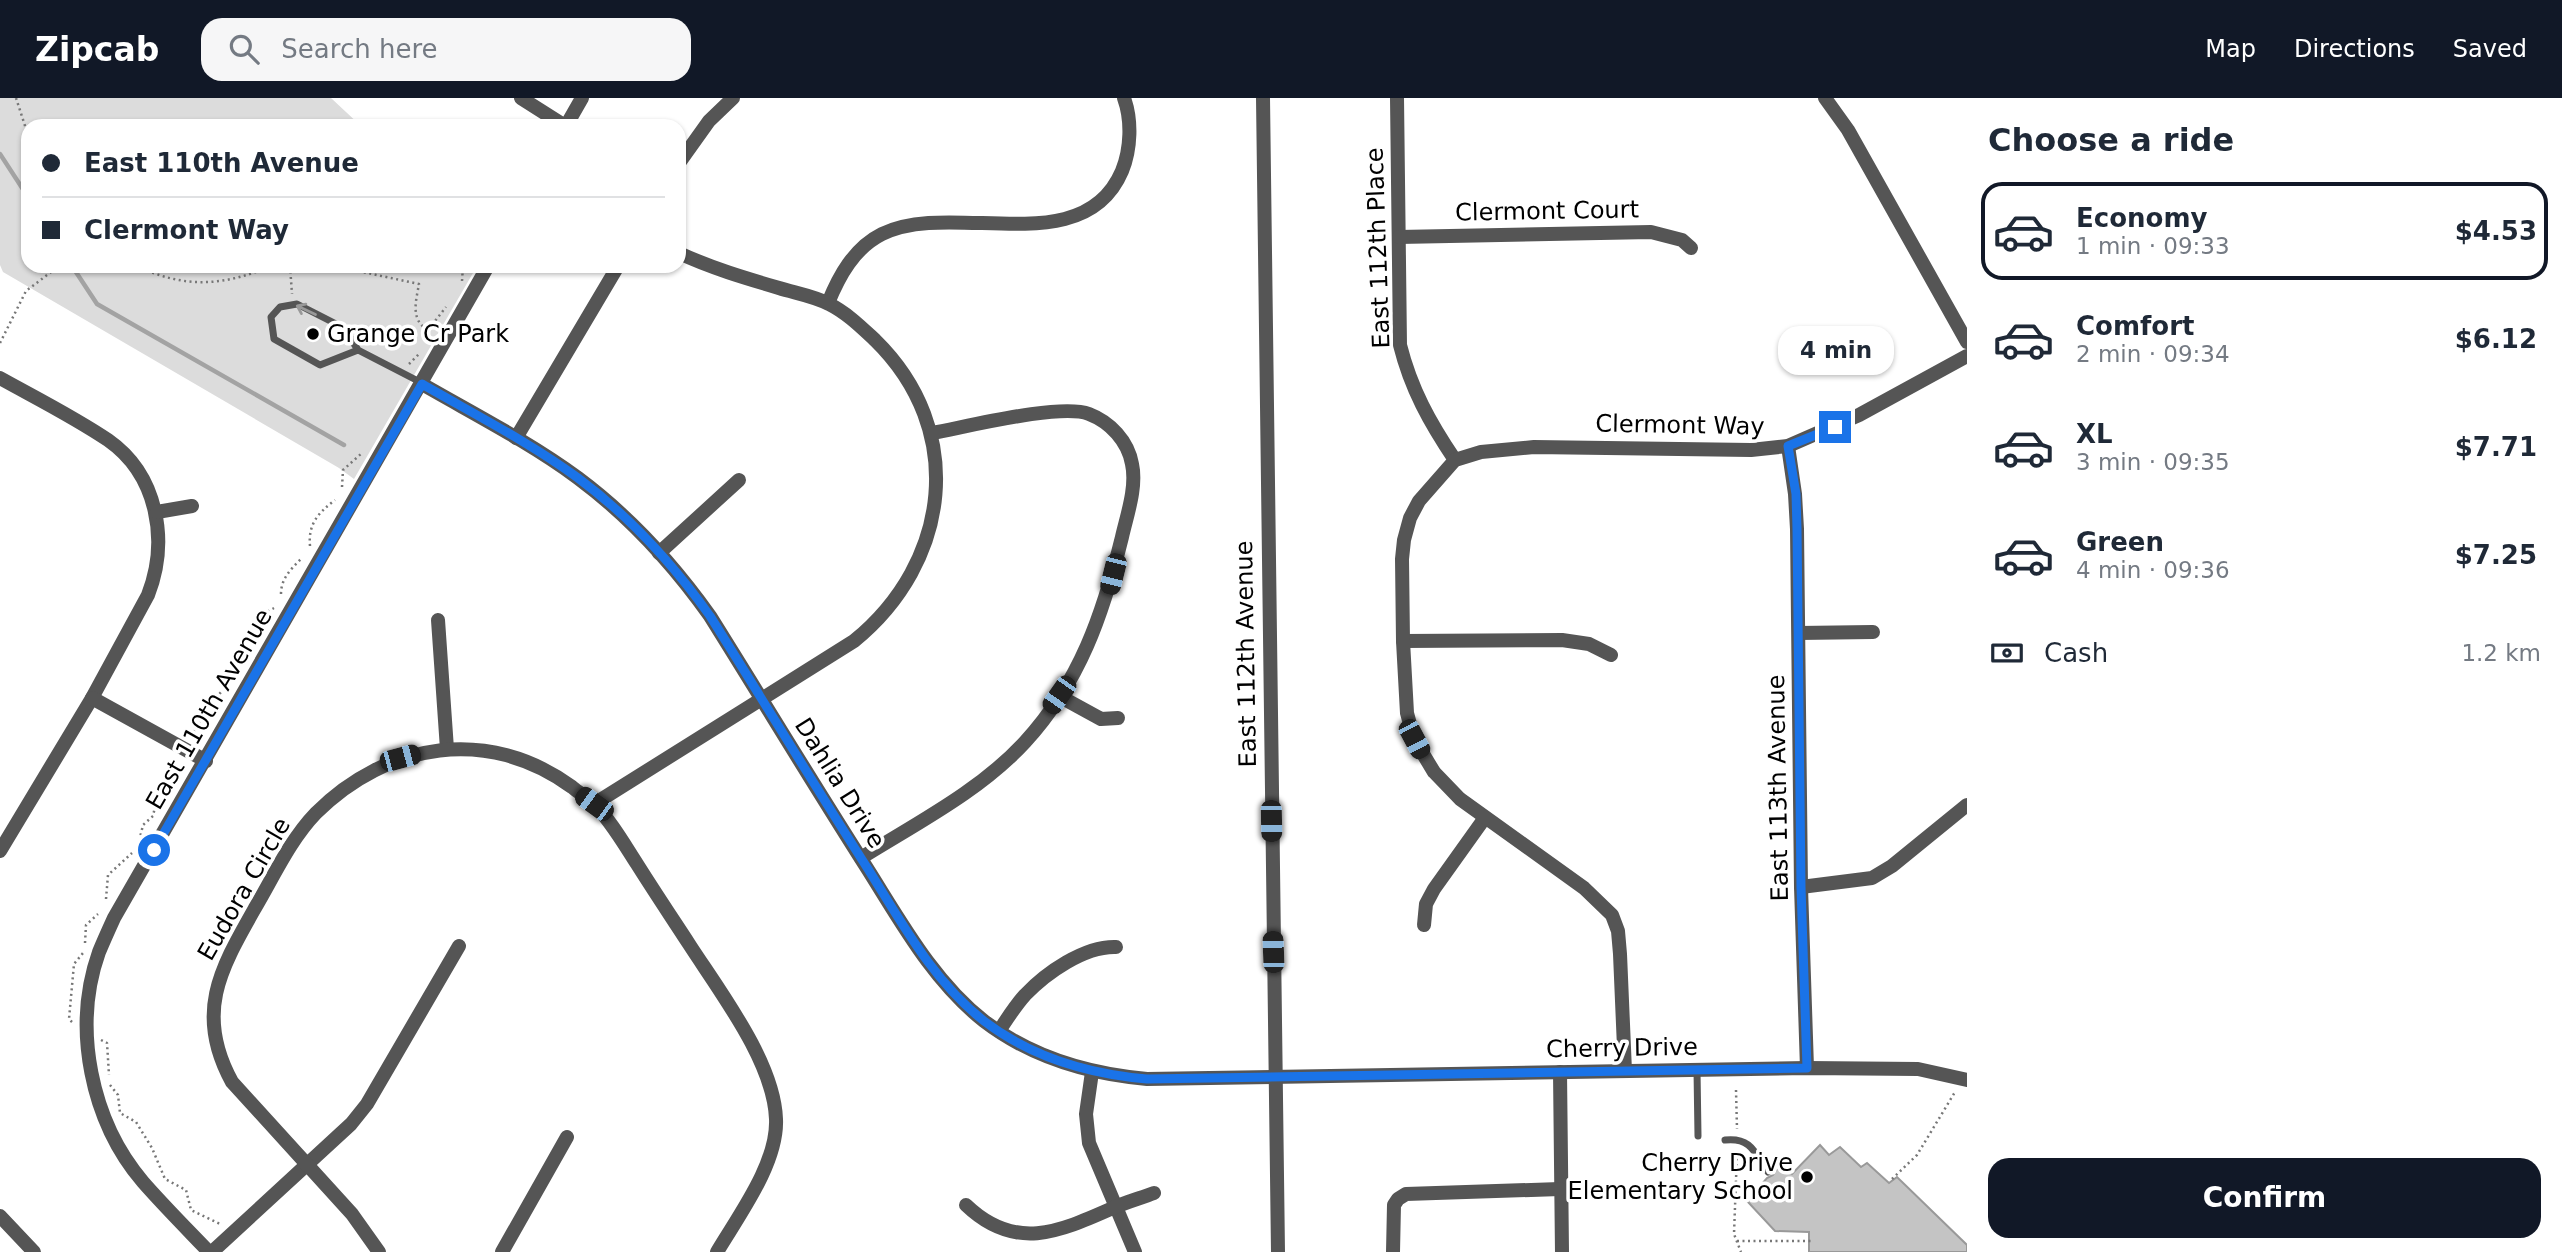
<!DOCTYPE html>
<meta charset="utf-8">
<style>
body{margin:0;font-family:"DejaVu Sans",sans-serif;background:#f6f6f7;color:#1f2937;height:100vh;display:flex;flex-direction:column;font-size:26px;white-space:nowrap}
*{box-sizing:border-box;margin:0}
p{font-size:23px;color:#747a83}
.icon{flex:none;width:38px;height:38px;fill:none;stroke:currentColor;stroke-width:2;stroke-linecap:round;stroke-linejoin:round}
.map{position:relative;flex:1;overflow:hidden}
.details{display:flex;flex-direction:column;background:#fff;width:595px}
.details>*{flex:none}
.top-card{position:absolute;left:21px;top:21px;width:665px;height:154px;border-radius:21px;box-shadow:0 2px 5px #0004;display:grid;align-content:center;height:154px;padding:0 21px;background:#fff}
.end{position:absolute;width:32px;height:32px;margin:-16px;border:9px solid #1a73e8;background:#fff;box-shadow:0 0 0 4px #fff}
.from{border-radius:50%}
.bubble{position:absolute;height:49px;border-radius:21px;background:#fff;box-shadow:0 2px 5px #0004;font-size:23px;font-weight:800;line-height:49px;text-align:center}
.car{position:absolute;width:21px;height:42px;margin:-21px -10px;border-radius:9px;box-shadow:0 0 5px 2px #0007;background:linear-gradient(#222 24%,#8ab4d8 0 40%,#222 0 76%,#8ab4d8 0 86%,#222 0)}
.top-card b{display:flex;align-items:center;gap:24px;height:66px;font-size:26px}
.top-card b+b{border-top:2px solid #e0e1e3}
.top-card i{width:18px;height:18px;background:#1f2937}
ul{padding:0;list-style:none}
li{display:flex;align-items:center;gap:21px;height:98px;margin:0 14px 10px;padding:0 7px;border:4px solid transparent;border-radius:21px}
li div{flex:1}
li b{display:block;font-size:26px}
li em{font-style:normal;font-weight:800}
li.selected{border-color:#111827}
li>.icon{width:63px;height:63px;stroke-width:1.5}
h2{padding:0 21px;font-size:32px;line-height:84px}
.pay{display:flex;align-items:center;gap:18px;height:77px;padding:0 21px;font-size:26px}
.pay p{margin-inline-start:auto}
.button{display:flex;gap:14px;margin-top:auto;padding:14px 21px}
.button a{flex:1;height:80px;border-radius:21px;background:#111827;color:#fff;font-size:28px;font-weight:800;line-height:80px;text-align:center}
header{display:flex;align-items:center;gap:42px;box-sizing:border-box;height:98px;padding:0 35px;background:#111827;color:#fff}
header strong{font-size:33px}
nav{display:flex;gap:38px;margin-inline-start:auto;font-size:24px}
.search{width:490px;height:63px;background:#f6f6f7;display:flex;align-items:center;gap:18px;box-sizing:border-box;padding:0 24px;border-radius:21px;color:#747a83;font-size:26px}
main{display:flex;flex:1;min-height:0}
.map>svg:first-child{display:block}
.green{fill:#dcdcdc}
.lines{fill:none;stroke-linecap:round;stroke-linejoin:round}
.stream{stroke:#a3a3a3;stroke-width:4.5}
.building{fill:#c4c4c4;stroke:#999;stroke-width:2}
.path{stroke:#777;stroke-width:2.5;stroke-dasharray:2 3.5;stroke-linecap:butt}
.service{stroke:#555;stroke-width:7}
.minor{stroke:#555;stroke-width:14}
.tertiary{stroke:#555;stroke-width:14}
.oneway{stroke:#999}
.route{stroke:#1a73e8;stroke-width:9}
.poi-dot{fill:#000;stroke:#fff;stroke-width:2.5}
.labels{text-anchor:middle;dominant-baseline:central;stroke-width:7;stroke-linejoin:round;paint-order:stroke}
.street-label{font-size:24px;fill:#000;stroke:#fff}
.poi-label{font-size:24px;fill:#000;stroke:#fff;text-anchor:start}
</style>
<header>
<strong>Zipcab</strong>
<div class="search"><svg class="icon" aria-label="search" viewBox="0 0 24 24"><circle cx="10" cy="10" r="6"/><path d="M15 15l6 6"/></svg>Search here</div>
<nav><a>Map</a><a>Directions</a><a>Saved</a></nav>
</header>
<main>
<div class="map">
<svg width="1967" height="1154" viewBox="0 0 1967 1154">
<rect width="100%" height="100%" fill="#fff"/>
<polygon class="green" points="0,0 331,0 361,28 28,28 28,168 477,168 354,381 339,370 3,174 0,167"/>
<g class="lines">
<g class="stream">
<polyline points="0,56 28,99"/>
<polyline points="72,168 97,206 344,347"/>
</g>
</g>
<polygon class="building" points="1820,1047 1829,1057 1840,1049 1861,1069 1867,1065 1889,1085 1897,1079 1967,1147 1967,1154 1809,1154 1809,1134 1775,1133 1747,1103 1767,1080 1773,1077 1780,1066 1792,1076"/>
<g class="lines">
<g class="path">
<polyline points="16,0 28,37"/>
<path d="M137 168C185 191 224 188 271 168"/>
<polyline points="290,168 292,196"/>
<path d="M358 168V173L419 186C416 203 410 222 428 232"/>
<polyline points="462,183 463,168"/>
<polyline points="427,242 428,232 446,209"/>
<polyline points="0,245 26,193 59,168"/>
<polyline points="409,266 419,256"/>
<polyline points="342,389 343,372 362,355"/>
<path d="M310 448C308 426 318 415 335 402"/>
<path d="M281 496C281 481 290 472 301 461"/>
<path d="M245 561C248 537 250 522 274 510"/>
<polyline points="191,639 199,624 214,615 216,600 232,581"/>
<polyline points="138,748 143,727 153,718 156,704 169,693 173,670 177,663"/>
<polyline points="106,801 108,777 132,755"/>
<polyline points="85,845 86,827 98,816"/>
<polyline points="72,924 69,921 74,866 83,855"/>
<polyline points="101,942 107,945 109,977"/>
<polyline points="110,987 118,997 120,1015 136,1024 152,1050 165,1081 186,1092 191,1112 220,1126"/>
<polyline points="1736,992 1737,1031"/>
<polyline points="1737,1055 1734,1136 1741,1154"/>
<polyline points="1892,1081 1917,1057 1955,994"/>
<polyline points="1737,1143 1811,1143"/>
</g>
<g class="service">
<polyline points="358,252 320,267 274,241 271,219 280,209 297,206 344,230 358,252 422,285"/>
<polyline points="1697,972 1698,1038"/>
<path d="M1725 1042C1751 1039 1755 1055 1768 1074"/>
</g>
<g class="minor">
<polyline points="521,0 565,28"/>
<path d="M1397 0 1400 247C1411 291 1430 325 1455 362"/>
<polyline points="1825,0 1848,32 1967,244"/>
<polyline points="566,28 582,0"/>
<polyline points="679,65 709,23 733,0"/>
<polyline points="1399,139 1651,134 1682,142 1691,150"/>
<path d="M828 205C839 178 854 150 882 136 952 101 1083 165 1122 73 1131 51 1132 22 1124 0"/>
<path d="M0 280C36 300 74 319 108 342 158 377 169 443 148 497L92 600 0 753"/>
<path d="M422 286C474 316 529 344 578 380 629 418 673 466 710 518 762 601 812 684 865 767 900 822 932 882 984 923 1031 959 1089 976 1147 981L1807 970 1918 971 1967 982"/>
<polyline points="516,340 618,168"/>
<polyline points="1788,348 1795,396 1797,431 1801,789 1807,970"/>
<polyline points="157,414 192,408"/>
<polyline points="659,455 739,382"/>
<polyline points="438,522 447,651"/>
<polyline points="1799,535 1873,534"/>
<polyline points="1403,543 1562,542 1589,546 1611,557"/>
<polyline points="1059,598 1101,621 1118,620"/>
<polyline points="92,600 206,663"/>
<path d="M594 706 854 543C951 464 967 332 875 242 861 229 847 215 829 206 814 198 795 195 779 190 745 180 711 170 679 155"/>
<path d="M861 760C917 725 980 693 1025 644 1080 584 1103 516 1122 439 1127 417 1137 389 1132 366 1128 343 1110 324 1089 316 1060 305 966 329 932 335"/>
<polyline points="1801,789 1872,780 1892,768 1967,707"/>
<polyline points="1424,827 1426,806 1434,791 1484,721"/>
<path d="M999 933C1007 921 1015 908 1025 897 1046 875 1084 848 1116 849"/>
<polyline points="1625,973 1620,856 1618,833 1612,817 1584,790 1460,701 1434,674 1414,641 1407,615 1403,543 1402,461 1404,442 1410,420 1419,403 1455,362 1481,354 1534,349 1751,352 1788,348 1859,317 1967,258"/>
<polyline points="1092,974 1086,1016 1089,1045 1135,1154"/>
<polyline points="1560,974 1562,1154"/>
<path d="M966 1107C1015 1154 1059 1134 1113 1110 1126 1104 1141 1100 1154 1095"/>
<polyline points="0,1118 34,1154"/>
<path d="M209 1154C187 1131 164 1108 143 1084 91 1023 72 930 99 854 104 842 109 831 114 820L488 168"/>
<polyline points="212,1154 351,1026 367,1006 459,848"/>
<path d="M379 1154 352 1116 232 984C194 915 221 870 255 810 274 778 290 742 316 715 387 644 489 628 572 689 579 695 588 700 594 706 611 723 624 746 637 766 654 793 672 820 689 846 720 894 774 964 776 1021 778 1065 739 1117 717 1154"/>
<polyline points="502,1154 567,1039"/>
<polyline points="1393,1154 1394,1107 1398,1101 1406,1096 1560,1091"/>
</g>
<polyline class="tertiary" points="1263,0 1278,1154"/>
</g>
<defs><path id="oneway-shaft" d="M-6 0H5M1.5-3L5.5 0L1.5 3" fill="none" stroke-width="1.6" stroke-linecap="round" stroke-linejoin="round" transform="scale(1.75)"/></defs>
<use class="oneway" href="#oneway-shaft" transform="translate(306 212) rotate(-155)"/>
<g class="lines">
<path class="route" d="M154 752 422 286C474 316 529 344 578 380 629 418 673 466 710 518 763 602 814 687 868 771 902 825 933 883 984 923 1031 959 1089 976 1147 981L1807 970 1801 789 1797 431 1796 396 1788 348 1835 329"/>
</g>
<g class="poi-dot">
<circle cx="313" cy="236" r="7"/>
<circle cx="1807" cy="1079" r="7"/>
</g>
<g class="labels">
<g class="street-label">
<text transform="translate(1547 113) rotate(-1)">Clermont Court</text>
<text transform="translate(1378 150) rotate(-92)">East 112th Place</text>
<text transform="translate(1680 327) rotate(1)">Clermont Way</text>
<text transform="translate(1246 556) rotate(-91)">East 112th Avenue</text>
<text transform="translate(209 611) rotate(-60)">East 110th Avenue</text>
<text transform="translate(840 685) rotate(58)">Dahlia Drive</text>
<text transform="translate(1778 690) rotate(-91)">East 113th Avenue</text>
<text transform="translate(244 791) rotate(-60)">Eudora Circle</text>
<text transform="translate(1622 950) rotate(-1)">Cherry Drive</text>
</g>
<g class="poi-label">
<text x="327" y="236">Grange Cr Park</text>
<text x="1793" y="1065" text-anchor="end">Cherry Drive<tspan x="1793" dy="28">Elementary School</tspan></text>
</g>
</g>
</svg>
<i class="end from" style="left:154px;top:752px"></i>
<i class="end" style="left:1835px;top:329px"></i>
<div class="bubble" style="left:1778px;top:228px;width:116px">4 min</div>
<i class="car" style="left:1113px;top:476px;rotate:194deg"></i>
<i class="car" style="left:1059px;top:597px;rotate:215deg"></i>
<i class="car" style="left:1414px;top:641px;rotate:152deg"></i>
<i class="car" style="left:400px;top:660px;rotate:75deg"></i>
<i class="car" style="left:594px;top:706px;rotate:306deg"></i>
<i class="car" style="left:1271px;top:723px;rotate:179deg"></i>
<i class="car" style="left:1273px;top:854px;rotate:358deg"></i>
<div class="top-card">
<b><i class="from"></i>East 110th Avenue</b>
<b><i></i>Clermont Way</b>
</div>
</div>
<section class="details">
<h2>Choose a ride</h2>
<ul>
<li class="selected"><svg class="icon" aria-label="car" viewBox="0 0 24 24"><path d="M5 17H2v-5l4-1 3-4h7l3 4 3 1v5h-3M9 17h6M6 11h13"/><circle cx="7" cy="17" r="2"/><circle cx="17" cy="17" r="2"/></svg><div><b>Economy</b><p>1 min · 09:33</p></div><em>$4.53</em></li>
<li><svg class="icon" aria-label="car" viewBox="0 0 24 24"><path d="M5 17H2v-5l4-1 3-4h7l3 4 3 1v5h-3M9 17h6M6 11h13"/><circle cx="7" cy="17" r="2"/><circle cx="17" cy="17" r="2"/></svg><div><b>Comfort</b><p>2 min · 09:34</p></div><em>$6.12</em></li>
<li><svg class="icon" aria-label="car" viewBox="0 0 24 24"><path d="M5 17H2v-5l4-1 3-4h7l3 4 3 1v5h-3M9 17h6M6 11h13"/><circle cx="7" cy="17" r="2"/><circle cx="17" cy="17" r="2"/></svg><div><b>XL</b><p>3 min · 09:35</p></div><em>$7.71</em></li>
<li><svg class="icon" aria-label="car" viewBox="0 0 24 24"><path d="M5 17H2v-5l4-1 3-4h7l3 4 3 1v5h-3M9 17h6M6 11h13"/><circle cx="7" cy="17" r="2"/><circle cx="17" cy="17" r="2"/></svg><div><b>Green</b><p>4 min · 09:36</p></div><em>$7.25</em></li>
</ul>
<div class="pay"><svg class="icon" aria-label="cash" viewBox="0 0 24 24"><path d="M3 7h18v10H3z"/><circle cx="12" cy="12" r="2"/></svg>Cash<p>1.2 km</p></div>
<div class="button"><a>Confirm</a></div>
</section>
</main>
